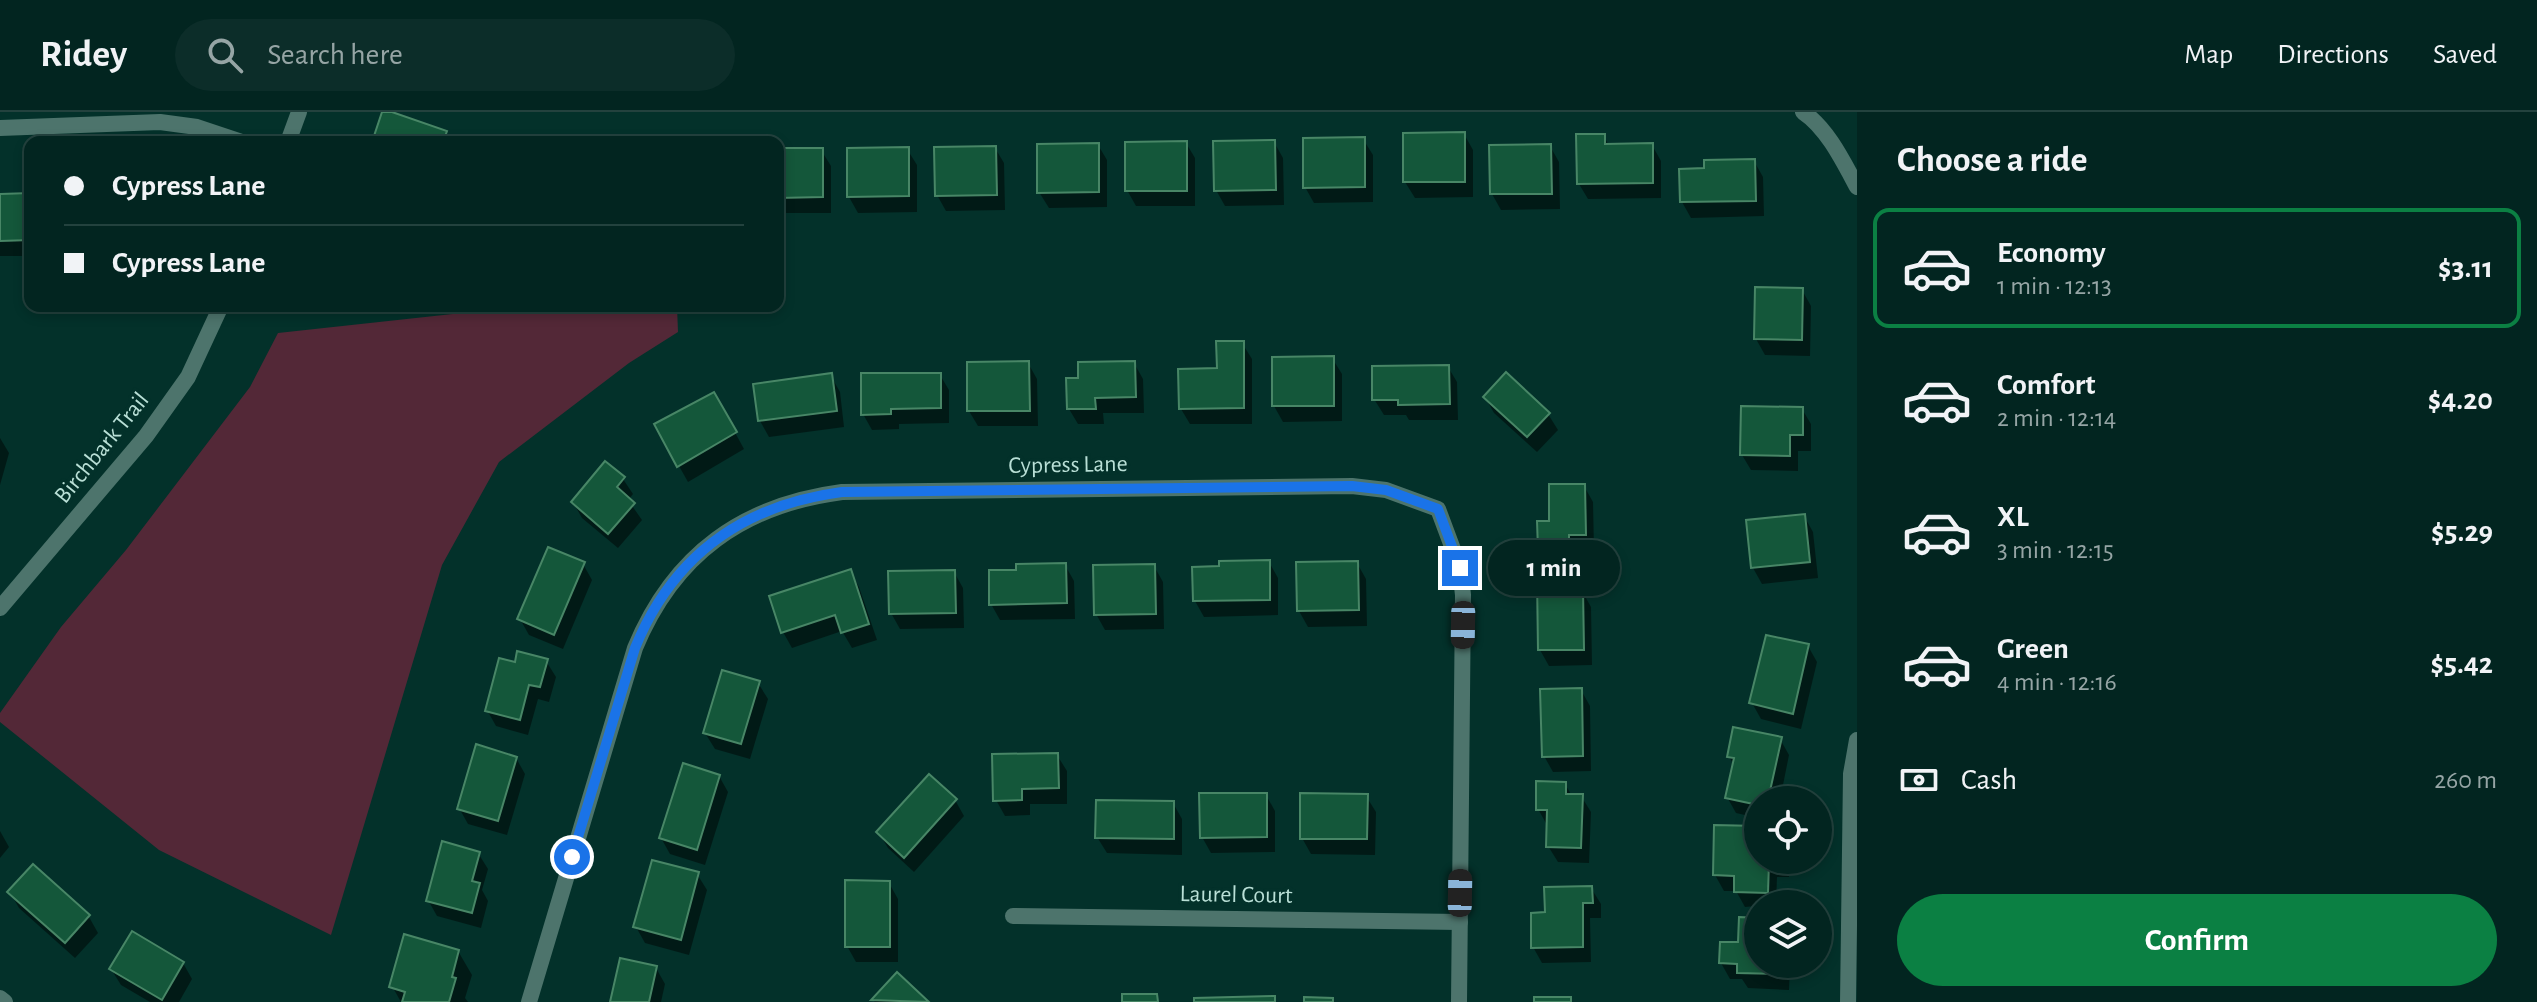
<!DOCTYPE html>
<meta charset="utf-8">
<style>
body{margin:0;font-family:"Alegreya Sans",sans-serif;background:#0c2d29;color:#f1f3f6;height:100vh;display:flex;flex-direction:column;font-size:30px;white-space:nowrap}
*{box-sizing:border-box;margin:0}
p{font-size:26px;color:#96a5a5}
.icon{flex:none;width:44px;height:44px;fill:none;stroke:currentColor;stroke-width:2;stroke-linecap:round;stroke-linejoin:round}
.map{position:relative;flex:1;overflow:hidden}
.side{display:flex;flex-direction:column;background:#022520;width:680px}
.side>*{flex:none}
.guide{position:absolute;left:24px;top:24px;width:760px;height:176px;border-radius:16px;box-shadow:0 4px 12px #0003,0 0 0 2px #23423e;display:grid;align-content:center;height:176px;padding:0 40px;background:#022520}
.fabs{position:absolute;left:1744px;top:674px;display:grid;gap:16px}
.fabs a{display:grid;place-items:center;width:88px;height:88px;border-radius:50%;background:#022520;box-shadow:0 4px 12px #0003,0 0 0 2px #23423e;font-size:40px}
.end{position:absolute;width:36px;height:36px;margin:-18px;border:10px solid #1a73e8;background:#fff;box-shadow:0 0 0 4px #fff}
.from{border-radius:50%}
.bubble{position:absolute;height:56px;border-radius:28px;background:#022520;box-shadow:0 4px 12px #0003,0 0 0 2px #23423e;font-size:26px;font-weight:600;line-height:56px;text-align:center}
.car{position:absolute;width:24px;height:48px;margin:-24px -12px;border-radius:10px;box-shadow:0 0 6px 2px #0007;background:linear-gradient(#222 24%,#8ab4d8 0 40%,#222 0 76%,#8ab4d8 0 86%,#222 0)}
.guide b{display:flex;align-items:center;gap:28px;height:76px;font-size:30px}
.guide b+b{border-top:2px solid #23423e}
.guide i{width:20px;height:20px;background:#f1f3f6}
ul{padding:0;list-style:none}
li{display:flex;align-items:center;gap:24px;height:120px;margin:0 16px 12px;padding:0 24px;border:4px solid transparent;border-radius:16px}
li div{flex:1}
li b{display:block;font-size:30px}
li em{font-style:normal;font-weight:600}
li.selected{border-color:#0b8043}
li>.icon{width:72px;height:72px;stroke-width:1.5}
h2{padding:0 40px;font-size:36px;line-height:96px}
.pay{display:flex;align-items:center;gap:20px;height:88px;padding:0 40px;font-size:30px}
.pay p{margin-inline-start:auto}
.action{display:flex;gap:16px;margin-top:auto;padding:16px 40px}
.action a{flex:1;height:92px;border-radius:48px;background:#0b8043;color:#fff;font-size:32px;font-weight:600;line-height:92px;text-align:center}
header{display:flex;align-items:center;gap:48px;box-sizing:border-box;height:112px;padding:0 40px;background:#022520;border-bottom:2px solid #23423e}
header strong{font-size:38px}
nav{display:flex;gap:44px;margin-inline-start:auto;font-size:28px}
.search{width:560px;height:72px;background:#0c2d29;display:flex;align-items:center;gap:20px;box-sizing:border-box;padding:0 28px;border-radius:44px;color:#96a5a5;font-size:30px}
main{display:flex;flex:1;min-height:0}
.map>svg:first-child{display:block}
.green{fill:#532837}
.shadow{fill:#0007}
.building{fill:#14573a;stroke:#488666;stroke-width:2}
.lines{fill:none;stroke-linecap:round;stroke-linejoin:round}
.minor{stroke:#4d746c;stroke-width:16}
.route{stroke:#1a73e8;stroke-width:10}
.labels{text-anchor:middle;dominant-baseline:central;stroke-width:7;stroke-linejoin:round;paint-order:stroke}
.street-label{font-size:24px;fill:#b9dfd6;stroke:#03312a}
</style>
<header>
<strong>Ridey</strong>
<div class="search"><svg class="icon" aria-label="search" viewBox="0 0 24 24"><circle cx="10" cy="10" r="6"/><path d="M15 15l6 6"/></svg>Search here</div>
<nav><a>Map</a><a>Directions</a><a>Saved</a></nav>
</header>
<main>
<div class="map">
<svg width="1857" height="890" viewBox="0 0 1857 890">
<rect width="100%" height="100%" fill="#03312a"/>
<polygon class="green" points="527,194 677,194 678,220 629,251 499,350 442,453 331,823 159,738 0,610 0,601 61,515 126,438 250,275 278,221"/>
<g class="shadow">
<polygon points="384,0 446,20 452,30 374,30"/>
<polygon points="1464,22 1473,38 1473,85 1415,86 1405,70"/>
<polygon points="1604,24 1609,34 1652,33 1661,49 1661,86 1588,87 1579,72"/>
<polygon points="1363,27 1373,43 1373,90 1314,91 1305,75"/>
<polygon points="1274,30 1283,46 1284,93 1225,94 1216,78"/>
<polygon points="1186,31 1195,46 1195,94 1136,94 1127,78"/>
<polygon points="1098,33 1107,48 1107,95 1049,96 1039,80"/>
<polygon points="1550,34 1559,50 1560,97 1501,98 1492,82"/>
<polygon points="995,36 1004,51 1005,98 946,99 937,83"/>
<polygon points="907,37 917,53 917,100 858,101 849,85"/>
<polygon points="778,38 821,38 831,54 831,101 778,101"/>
<polygon points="1754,49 1763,65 1764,104 1691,106 1682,90 1706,58"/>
<polygon points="30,83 30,144 0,144 0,84"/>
<polygon points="1802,178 1811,194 1810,244 1765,243 1756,227"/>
<polygon points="1242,231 1252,247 1252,312 1190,312 1181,297"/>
<polygon points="1332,246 1342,262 1342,309 1283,310 1274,294"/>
<polygon points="1028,251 1037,267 1038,314 978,314 969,299"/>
<polygon points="1134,251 1143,267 1144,301 1103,301 1104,312 1078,312 1069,297 1080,268"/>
<polygon points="1448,255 1457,270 1458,308 1409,308 1406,303 1384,303 1374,287"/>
<polygon points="940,263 949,278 949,311 899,312 899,317 872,318 863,302"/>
<polygon points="831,264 840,280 844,315 769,325 760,309 755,274"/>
<polygon points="714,282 744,337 688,370 656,313"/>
<polygon points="1485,285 1548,302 1558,318 1537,340 1494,301"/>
<polygon points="1802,297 1811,312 1811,339 1798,339 1798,359 1751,358 1742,343"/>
<polygon points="0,326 9,341 0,373"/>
<polygon points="623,367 633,382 628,388 642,408 618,436 582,406 573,390"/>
<polygon points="1584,374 1593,390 1594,438 1577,439 1577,453 1549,453 1540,437 1551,411"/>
<polygon points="1804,404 1813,420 1818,466 1762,472 1753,456"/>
<polygon points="1269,450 1278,466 1278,503 1204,505 1195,489"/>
<polygon points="1357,451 1366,467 1367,514 1308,515 1299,499"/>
<polygon points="583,452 592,468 563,537 529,523 520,507"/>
<polygon points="1065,453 1074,469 1075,507 1000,508 991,492 1018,460"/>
<polygon points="1154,454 1163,470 1164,517 1105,518 1096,502"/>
<polygon points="850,459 859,475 877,528 852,536 842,519 792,536 783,520"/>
<polygon points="954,460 963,476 964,516 900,517 891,501"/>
<polygon points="1568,468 1575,479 1582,479 1591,495 1592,553 1549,554 1540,538"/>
<polygon points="1808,534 1817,550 1801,617 1761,607 1752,591"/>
<polygon points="546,549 556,565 549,590 538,587 528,623 496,614 487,598 516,553"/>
<polygon points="758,571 768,587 750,647 715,637 705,621"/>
<polygon points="1581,578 1590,594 1591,659 1553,660 1544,644"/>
<polygon points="1780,627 1789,643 1780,688 1758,688 1758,706 1736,701 1727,685 1734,654 1729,644"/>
<polygon points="1057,643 1067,659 1067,692 1030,692 1030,703 1005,704 996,688"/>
<polygon points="516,646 525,662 507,723 468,712 459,696"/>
<polygon points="719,664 728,680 705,753 670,742 661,726"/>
<polygon points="1565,672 1572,684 1581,684 1591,700 1589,751 1558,750 1548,734 1547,713 1538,697"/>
<polygon points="1266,683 1275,699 1275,740 1211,741 1202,725"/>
<polygon points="1366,684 1376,700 1375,743 1311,742 1302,726"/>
<polygon points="955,688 964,704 914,760 888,736 879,721"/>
<polygon points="1173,691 1182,707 1182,743 1107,741 1097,725"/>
<polygon points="1758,716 1758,748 1789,748 1789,765 1777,765 1776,792 1745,795 1736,779 1724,779 1715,763"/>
<polygon points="0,719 9,735 0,746"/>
<polygon points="478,741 488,757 482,778 488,789 481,816 437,804 428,788"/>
<polygon points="33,755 89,805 98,821 75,846 19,796 10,780"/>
<polygon points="697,762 707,778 689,843 645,831 636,815"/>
<polygon points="889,771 898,787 898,850 856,850 847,834"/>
<polygon points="1591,776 1601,792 1601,806 1590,806 1591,850 1542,851 1533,835 1547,802"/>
<polygon points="1758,808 1758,852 1790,852 1789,878 1748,876 1742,867 1730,867 1721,851 1740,832"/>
<polygon points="458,839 472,863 465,886 468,890 401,890 392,874"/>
<polygon points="183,851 192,867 179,890 150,890 121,873 111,857"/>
<polygon points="656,856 665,872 661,890 612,890"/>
<polygon points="897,863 926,890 874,890"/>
</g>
<g class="building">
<polygon points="382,0 392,0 447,19 443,30 372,30"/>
<polygon points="1465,20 1465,70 1403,70 1403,21"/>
<polygon points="1576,22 1605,22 1605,32 1653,31 1653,71 1577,72"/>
<polygon points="1365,25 1365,75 1303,76 1303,26"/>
<polygon points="1275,28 1276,78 1214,79 1213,29"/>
<polygon points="1187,29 1187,79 1125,79 1125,30"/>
<polygon points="1099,31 1099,80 1037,81 1037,32"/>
<polygon points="1551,32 1552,82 1490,82 1489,33"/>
<polygon points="996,34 997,83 935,84 934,35"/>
<polygon points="909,35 909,84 847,85 847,36"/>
<polygon points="778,36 823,36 823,85 778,86"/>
<polygon points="1755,47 1756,89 1680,90 1679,57 1704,56 1704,48"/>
<polygon points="30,81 30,128 0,129 0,82"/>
<polygon points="1755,175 1803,176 1802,228 1754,227"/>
<polygon points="1216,229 1244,229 1244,296 1179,297 1178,257 1217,256"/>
<polygon points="1334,244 1334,294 1272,294 1272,245"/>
<polygon points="1029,249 1030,299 967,299 967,250"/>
<polygon points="1135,249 1136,285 1095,286 1096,297 1067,297 1066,266 1078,266 1078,250"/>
<polygon points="1449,253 1450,292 1398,293 1398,288 1372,288 1372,254"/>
<polygon points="1506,260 1550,301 1527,325 1483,285"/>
<polygon points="832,261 837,299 758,309 753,272"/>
<polygon points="861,261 941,261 941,296 891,297 891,302 861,303"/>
<polygon points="714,280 737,320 677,355 654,312"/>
<polygon points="1741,294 1803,295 1803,323 1790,323 1790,344 1740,343"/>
<polygon points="605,349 625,365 617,375 635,391 608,422 571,390"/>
<polygon points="1549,372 1585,372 1586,423 1569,423 1569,438 1538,438 1537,409 1549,409"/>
<polygon points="1805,402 1810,450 1751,456 1746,408"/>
<polygon points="548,435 585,450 554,523 517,507"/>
<polygon points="1270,448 1270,488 1193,489 1192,455 1219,454 1219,449"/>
<polygon points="1358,449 1359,498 1297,499 1296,450"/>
<polygon points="1066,451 1067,491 989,493 989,458 1016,458 1016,452"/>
<polygon points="1155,452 1156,502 1094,503 1093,453"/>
<polygon points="851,457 869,512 841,521 835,503 781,521 769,484"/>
<polygon points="955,458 956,501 889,502 888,459"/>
<polygon points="1537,466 1570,466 1570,477 1583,477 1584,538 1538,538"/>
<polygon points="1766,523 1809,532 1793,602 1749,591"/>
<polygon points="517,539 548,547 540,575 529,573 520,608 485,599 499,546 515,550"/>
<polygon points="722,558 760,569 741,632 703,621"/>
<polygon points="1582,576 1583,644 1542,645 1540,577"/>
<polygon points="1733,615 1782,625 1768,688 1758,688 1758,693 1725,686 1734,646 1727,645"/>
<polygon points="476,632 517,645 498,709 457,697"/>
<polygon points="1058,641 1059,676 1022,677 1022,688 993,689 992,642"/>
<polygon points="683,651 720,663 697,738 659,726"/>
<polygon points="929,662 957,687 904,746 876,720"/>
<polygon points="1536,669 1566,670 1566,682 1583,682 1581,736 1546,735 1547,698 1536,698"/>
<polygon points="1199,681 1267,681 1267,725 1200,726"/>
<polygon points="1300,681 1368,682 1367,727 1300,727"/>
<polygon points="1096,688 1174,689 1174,727 1095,726"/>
<polygon points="1714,713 1758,714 1758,748 1781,748 1781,750 1769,750 1768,781 1734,780 1734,764 1713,763"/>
<polygon points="442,729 480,740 472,769 480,771 472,801 426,789"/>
<polygon points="652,748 699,760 681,828 633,815"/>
<polygon points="33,752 90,803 65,831 7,780"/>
<polygon points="845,768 890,769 890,835 845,835"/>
<polygon points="1592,774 1593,791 1583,791 1583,835 1531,836 1531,801 1545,800 1544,775"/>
<polygon points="1739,805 1758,806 1758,852 1781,852 1781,862 1737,861 1737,852 1719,851 1720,830 1738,830"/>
<polygon points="132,819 184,850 162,888 109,857"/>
<polygon points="404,822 459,838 452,865 456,866 449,890 402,890 405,880 389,875"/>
<polygon points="620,846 657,854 649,890 610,890"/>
<polygon points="897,860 929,890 871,888"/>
<polygon points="1122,882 1157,882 1158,890 1122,890"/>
<polygon points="1275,884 1275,890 1194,890 1194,886"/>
<polygon points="1304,885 1333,886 1333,890 1304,890"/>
<rect x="1534" y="885" width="37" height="5"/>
</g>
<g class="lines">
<g class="minor">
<path d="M1803 0C1827 16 1843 49 1857 75"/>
<polyline points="0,16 160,10 197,15 242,30"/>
<polyline points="288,30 299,0"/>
<polyline points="0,496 146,324 188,265 221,194"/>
<polyline points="1013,804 1460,810"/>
<polyline points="0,886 5,890"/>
<path d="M529 890 635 536C674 442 743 393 842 380L1352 374 1386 378 1438 397 1460 456 1463 483 1459 890"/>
<polyline points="1848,890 1851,662 1857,628"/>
</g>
</g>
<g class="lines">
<path class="route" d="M572 745 635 536C673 443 743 393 842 380L1352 374 1386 378 1438 397 1460 456"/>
</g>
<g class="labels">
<g class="street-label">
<text transform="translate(102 336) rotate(-51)">Birchbark Trail</text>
<text transform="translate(1068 353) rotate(-1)">Cypress Lane</text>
<text transform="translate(1236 783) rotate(1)">Laurel Court</text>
</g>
</g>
</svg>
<div class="fabs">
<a><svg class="icon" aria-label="locate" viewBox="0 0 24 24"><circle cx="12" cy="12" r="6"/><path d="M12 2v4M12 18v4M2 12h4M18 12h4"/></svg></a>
<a><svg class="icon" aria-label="layers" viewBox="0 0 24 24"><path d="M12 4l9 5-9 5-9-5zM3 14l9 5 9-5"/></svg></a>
</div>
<i class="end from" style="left:572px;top:745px"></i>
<i class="end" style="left:1460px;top:456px"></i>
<div class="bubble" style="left:1488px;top:428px;width:132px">1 min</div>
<i class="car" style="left:1463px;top:513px;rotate:181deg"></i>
<i class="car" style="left:1460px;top:781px;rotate:1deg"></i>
<div class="guide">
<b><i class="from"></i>Cypress Lane</b>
<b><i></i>Cypress Lane</b>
</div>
</div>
<section class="side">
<h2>Choose a ride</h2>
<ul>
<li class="selected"><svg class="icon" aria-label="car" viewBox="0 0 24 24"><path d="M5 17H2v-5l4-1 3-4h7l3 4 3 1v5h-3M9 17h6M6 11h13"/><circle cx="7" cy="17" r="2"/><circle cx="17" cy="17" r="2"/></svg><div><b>Economy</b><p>1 min · 12:13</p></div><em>$3.11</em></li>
<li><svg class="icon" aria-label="car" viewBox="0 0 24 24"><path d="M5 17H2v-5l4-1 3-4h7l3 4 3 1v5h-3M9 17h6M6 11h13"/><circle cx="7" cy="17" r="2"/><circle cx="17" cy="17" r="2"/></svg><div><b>Comfort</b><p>2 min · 12:14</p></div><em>$4.20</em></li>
<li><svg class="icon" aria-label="car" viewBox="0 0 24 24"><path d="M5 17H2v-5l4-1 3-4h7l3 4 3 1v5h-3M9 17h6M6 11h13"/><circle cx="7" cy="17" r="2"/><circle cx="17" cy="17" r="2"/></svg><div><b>XL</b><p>3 min · 12:15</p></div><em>$5.29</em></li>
<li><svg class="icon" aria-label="car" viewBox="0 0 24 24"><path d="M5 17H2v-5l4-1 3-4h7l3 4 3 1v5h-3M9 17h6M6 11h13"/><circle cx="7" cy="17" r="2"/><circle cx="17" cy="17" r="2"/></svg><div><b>Green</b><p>4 min · 12:16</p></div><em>$5.42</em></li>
</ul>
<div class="pay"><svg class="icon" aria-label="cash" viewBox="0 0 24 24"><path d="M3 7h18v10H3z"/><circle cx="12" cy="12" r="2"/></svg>Cash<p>260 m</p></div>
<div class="action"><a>Confirm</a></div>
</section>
</main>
